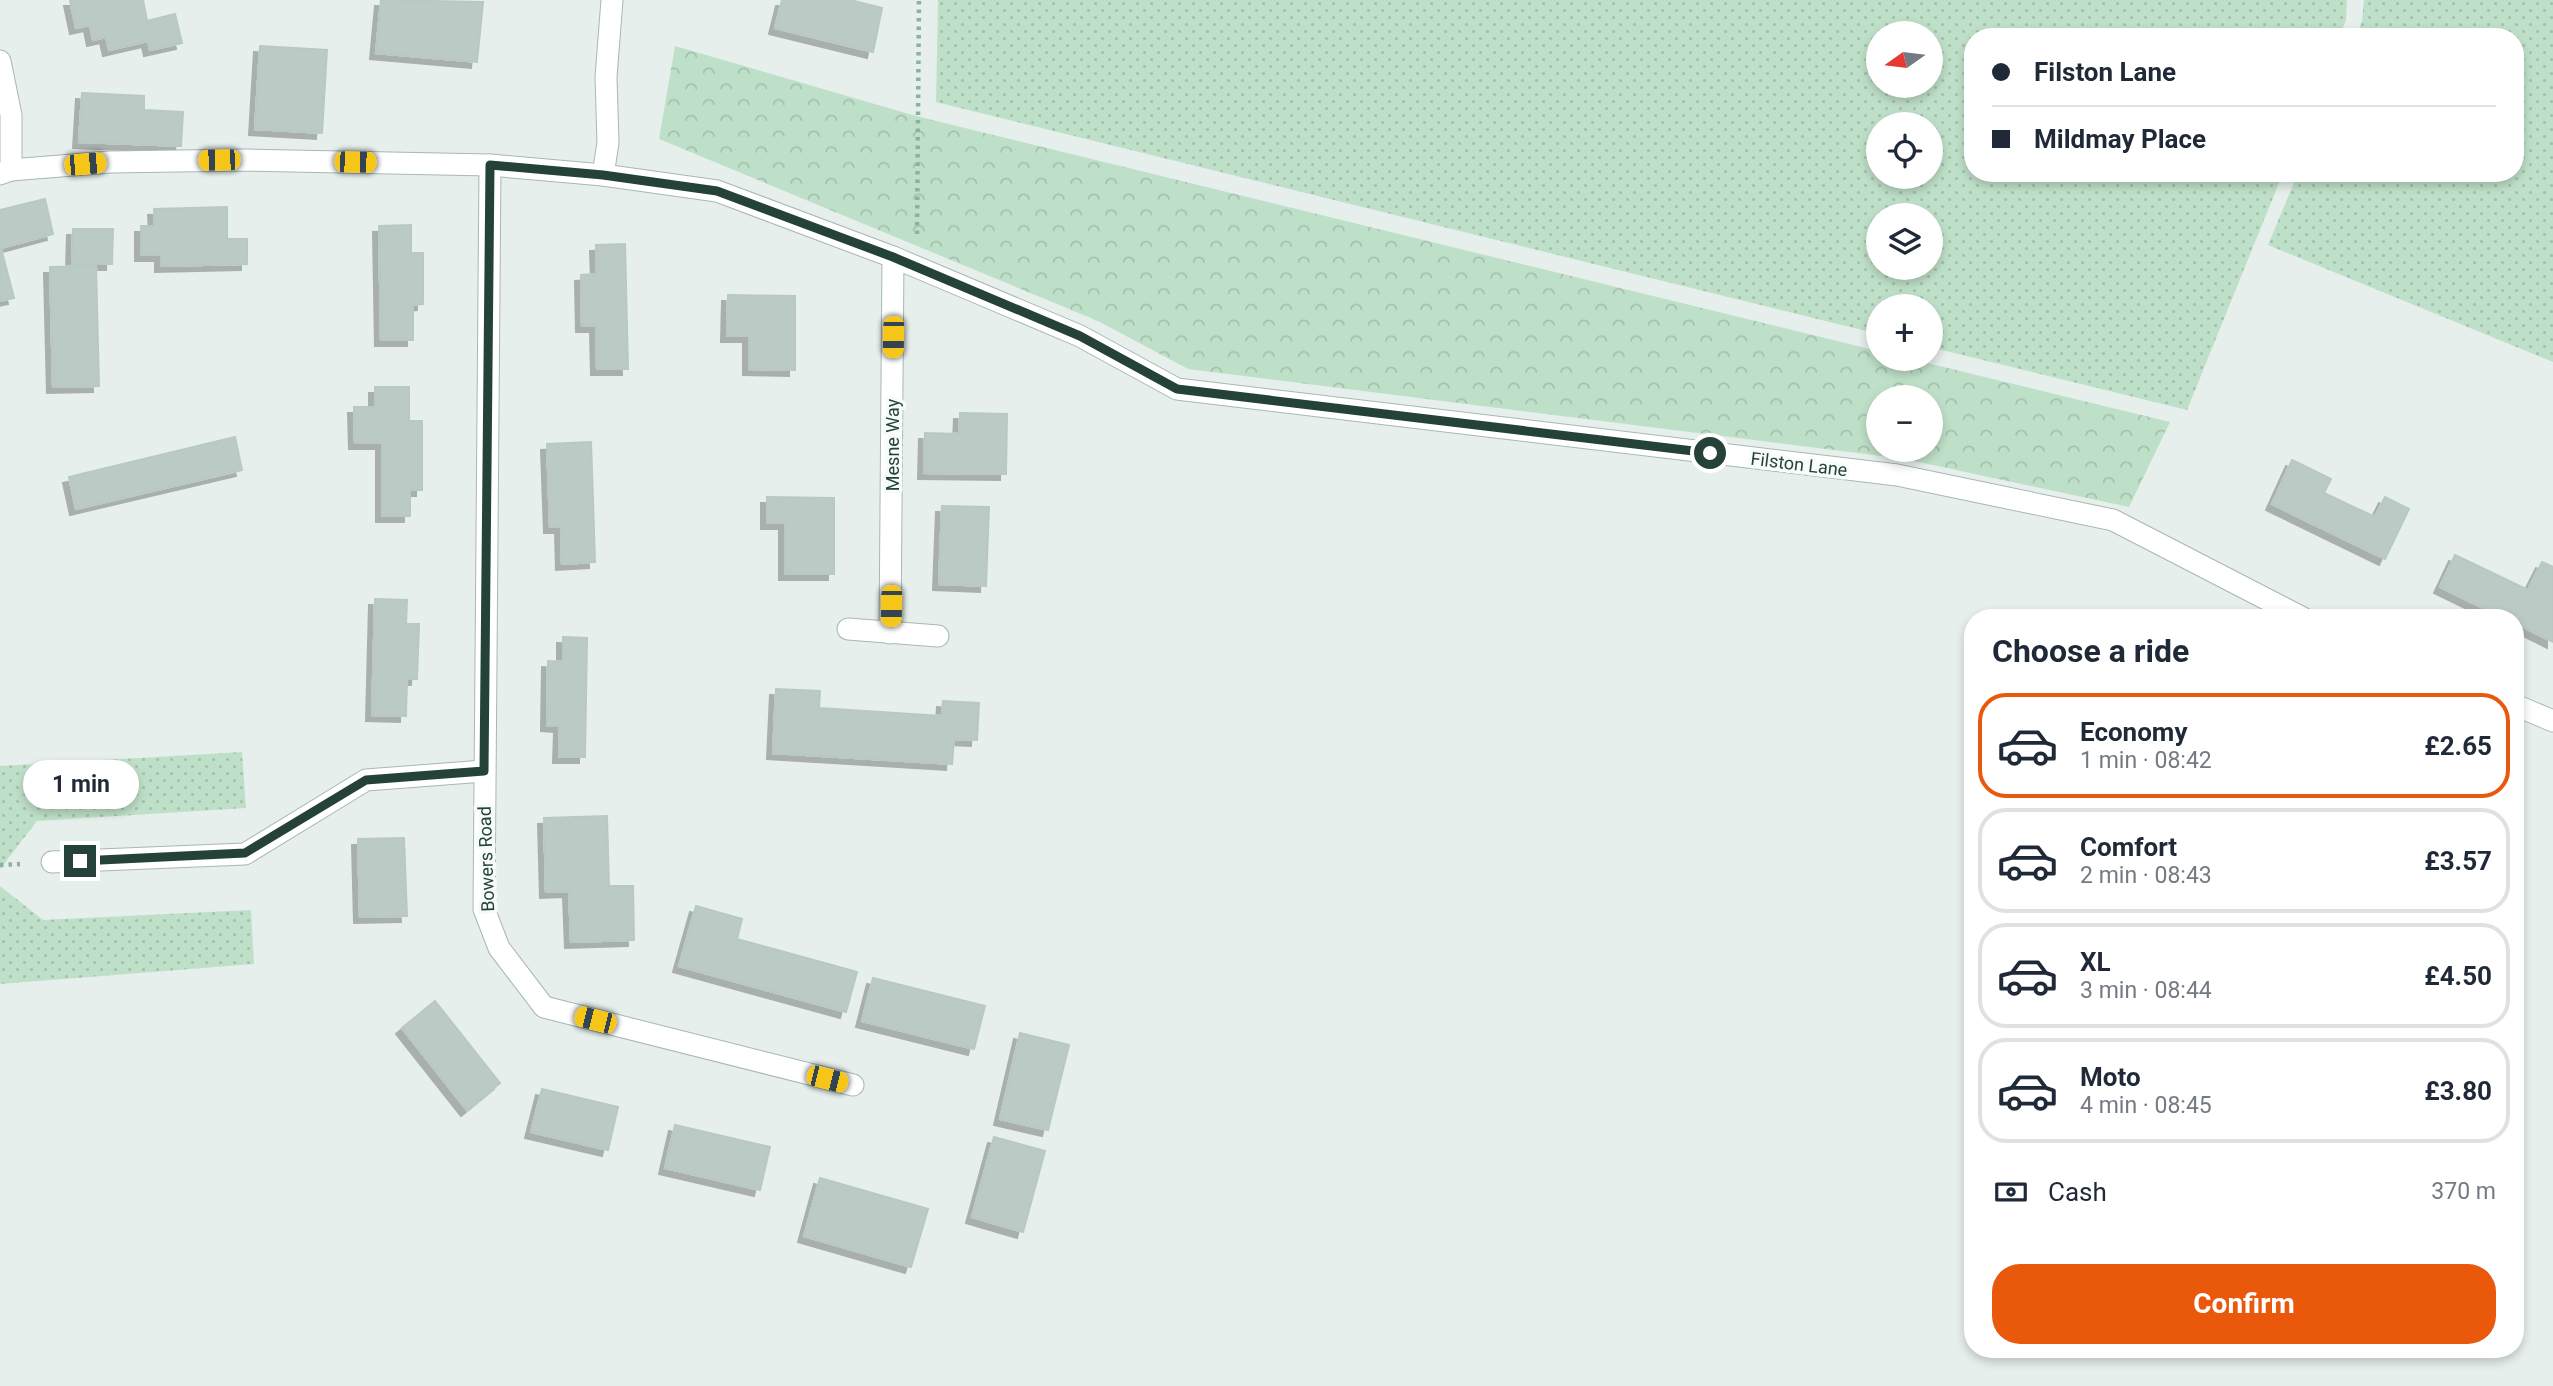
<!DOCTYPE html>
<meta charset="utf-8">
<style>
body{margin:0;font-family:Roboto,sans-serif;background:#f6f6f7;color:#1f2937;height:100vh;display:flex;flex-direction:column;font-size:26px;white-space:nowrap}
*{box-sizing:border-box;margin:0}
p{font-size:23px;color:#747a83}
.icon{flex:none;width:38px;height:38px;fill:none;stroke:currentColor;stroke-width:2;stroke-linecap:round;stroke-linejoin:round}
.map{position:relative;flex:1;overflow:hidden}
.sheet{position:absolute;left:1964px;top:609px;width:560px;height:749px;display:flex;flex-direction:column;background:#fff;border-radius:28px;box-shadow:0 4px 10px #0003}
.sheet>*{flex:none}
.banner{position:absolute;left:1964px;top:28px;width:560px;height:154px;border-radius:28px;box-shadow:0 4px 10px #0003;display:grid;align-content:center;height:154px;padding:0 28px;background:#fff}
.needle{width:46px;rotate:256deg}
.controls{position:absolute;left:1866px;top:21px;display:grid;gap:14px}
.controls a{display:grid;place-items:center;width:77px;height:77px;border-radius:50%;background:#fff;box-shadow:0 4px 10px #0003;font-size:35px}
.end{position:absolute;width:32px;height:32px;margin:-16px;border:9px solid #24423a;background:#fff;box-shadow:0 0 0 4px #fff}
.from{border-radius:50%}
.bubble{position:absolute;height:49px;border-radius:24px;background:#fff;box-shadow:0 4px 10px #0003;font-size:23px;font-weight:700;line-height:49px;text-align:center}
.car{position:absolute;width:21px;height:42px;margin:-21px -10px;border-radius:9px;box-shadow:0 0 5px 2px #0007;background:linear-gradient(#f5c518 24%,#345 0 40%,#f5c518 0 76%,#345 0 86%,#f5c518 0)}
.banner b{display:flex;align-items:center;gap:24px;height:66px;font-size:26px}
.banner b+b{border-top:2px solid #e0e1e3}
.banner i{width:18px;height:18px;background:#1f2937}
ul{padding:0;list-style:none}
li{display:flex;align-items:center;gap:21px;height:105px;margin:0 14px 10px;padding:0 14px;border:4px solid #e0e1e3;border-radius:28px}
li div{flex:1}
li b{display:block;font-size:26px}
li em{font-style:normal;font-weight:700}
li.active{border-color:#ea580c}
li>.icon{width:63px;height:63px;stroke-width:1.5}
h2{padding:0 28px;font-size:32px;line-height:84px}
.pay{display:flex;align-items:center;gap:18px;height:77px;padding:0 28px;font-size:26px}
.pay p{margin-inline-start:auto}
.cta{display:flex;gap:14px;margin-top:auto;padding:14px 28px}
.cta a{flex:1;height:80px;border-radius:28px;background:#ea580c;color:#fff;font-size:28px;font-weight:700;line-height:80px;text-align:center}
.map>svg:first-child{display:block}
.grass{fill:url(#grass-dots);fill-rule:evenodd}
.forest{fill:url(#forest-crowns);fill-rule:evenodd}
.building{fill:#bbcac4;stroke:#b8c9c2;stroke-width:2;filter:url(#shadow)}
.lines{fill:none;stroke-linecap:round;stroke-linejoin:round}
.minor-casing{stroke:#a8b8b2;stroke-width:23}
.path{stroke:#86b3a5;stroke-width:4.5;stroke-dasharray:3.5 5;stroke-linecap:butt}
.minor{stroke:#fff;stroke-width:21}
.route{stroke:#24423a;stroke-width:9}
.labels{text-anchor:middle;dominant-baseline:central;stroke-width:7;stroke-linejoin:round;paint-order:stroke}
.street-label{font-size:18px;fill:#24423a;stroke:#f7fbf9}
</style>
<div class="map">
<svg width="2553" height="1386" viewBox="0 0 2553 1386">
<defs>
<pattern id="grass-dots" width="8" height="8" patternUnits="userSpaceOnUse" patternTransform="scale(1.75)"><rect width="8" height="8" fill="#bfe0c8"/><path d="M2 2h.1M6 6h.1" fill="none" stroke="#a4c1ad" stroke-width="1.8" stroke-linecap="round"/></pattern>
<pattern id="forest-crowns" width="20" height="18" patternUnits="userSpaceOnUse" patternTransform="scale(1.75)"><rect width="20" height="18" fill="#bfe0c8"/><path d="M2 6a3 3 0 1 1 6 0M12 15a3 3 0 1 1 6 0" fill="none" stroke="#a4c1ad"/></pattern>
<filter id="shadow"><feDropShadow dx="-6" dy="6" stdDeviation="0" flood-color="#0004"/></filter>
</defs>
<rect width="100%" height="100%" fill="#e6efeb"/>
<g class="grass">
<path d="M938 0H2347L2346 20 2339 37H1972V173H2283L2187 410 1930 347V306H1878V334L936 102ZM1878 33H1930V86H1878ZM1878 124H1930V177H1878ZM1878 215H1930V268H1878Z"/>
<polygon points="2364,0 2553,0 2553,362 2268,245 2298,173 2515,173 2515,37 2356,37 2362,21"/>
<polygon points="242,752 246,808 37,821 0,869 0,766"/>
<polygon points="0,886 43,920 251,910 254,964 0,984"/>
</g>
<path class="forest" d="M675 46 916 116 1878 351V359H1911L2170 422 2129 507 1905 459 1188 369 1098 321 659 139ZM1878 397H1930V450H1878Z"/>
<g class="building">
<polygon points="70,0 143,0 147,21 175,14 182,43 150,50 148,41 109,50 106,37 93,40 90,25 76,28"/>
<polygon points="381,0 483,2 477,62 376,53"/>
<polygon points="782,0 850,0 882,8 873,52 775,28"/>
<polygon points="260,46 327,50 322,133 255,129"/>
<polygon points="82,93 144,96 144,110 183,112 181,146 79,142"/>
<polygon points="45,199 53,234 1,248 14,298 0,301 0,210"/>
<polygon points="227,207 227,239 247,239 247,264 161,266 161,255 141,255 141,226 155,226 154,209"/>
<polygon points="411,225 411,253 423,253 423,304 413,305 413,340 381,340 379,226"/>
<polygon points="73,229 113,229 112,264 72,264"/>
<polygon points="625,244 628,369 597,369 596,326 582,326 581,275 597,274 596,245"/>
<polygon points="96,266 99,386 53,387 50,267"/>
<polygon points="728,295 795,296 795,370 749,369 749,336 727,336"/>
<polygon points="375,387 409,387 409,421 422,421 422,490 410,490 410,516 382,516 382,443 355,443 354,407 375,407"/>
<polygon points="960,413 1007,414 1006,474 924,473 925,433 959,434"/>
<polygon points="235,437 242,470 76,509 69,477"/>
<polygon points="591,442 595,562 562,564 561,527 550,527 547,444"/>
<polygon points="2292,460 2331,479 2324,493 2375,517 2385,497 2409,509 2385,559 2272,504"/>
<polygon points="767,497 834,498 834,574 785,574 785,523 767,523"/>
<polygon points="942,506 989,507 986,586 939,584"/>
<polygon points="2455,555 2528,590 2542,562 2553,567 2553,642 2515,623 2515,618 2504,618 2440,587"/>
<polygon points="375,599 407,600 406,624 419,624 417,679 407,679 406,716 372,715"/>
<polygon points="563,637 587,638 585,757 559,757 560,726 547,725 548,661 563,662"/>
<polygon points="776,689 820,691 819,708 942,716 943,701 979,703 977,740 954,739 952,764 773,753"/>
<polygon points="607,816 609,886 633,886 634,940 571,942 569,891 546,892 544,818"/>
<polygon points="404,838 407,916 360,917 358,839"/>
<polygon points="696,906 742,919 737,939 857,972 846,1012 679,966"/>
<polygon points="873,978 985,1006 974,1049 862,1021"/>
<polygon points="435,1001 500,1083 467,1110 402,1028"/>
<polygon points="1020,1033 1069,1045 1048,1130 1000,1119"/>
<polygon points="542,1089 618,1107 608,1150 531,1132"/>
<polygon points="675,1125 770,1147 760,1190 665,1168"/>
<polygon points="994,1137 1045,1151 1023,1232 972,1217"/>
<polygon points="820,1178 928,1209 911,1267 804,1236"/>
</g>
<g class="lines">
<g class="minor-casing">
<g id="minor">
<polyline points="0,61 11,115 11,170"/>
<polyline points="490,165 484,909 499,948 544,1007 853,1085"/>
<polyline points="0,174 11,170 110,162 247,160 490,165 603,175 717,191 893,257 1080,336 1177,389 1897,475 2113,520 2303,618"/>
<polyline points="603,175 608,143 606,77 612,0"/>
<polyline points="848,629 938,636"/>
<polyline points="890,633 893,257"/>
<polyline points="2515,705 2553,721"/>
<polyline points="52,862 245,854 366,780 484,771"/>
</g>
</g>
<g class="path">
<polyline points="917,234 919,0"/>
<polyline points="0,865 20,864"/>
</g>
<use href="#minor" class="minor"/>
</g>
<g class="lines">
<polyline class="route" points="80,861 245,853 366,780 484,771 490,165 603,175 717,191 893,257 1080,336 1177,389 1710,453"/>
</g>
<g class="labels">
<g class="street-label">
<text transform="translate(892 445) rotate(-90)">Mesne Way</text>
<text transform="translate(1799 464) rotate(7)">Filston Lane</text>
<text transform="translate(486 859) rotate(-92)">Bowers Road</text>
</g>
</g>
</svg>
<div class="controls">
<a><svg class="needle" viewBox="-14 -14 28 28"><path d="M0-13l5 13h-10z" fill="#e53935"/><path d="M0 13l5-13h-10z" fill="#747a83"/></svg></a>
<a><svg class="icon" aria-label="locate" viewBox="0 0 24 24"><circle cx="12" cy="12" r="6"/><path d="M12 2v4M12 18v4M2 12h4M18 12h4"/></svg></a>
<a><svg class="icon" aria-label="layers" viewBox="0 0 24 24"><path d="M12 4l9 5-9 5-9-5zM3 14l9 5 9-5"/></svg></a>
<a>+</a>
<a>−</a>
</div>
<i class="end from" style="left:1710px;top:453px"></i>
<i class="end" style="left:80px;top:861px"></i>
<div class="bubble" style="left:23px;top:760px;width:116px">1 min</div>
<i class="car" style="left:219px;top:160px;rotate:269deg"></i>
<i class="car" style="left:355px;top:162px;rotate:91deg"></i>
<i class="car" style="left:85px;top:164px;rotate:85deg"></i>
<i class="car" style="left:893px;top:337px;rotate:181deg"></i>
<i class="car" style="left:891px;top:606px;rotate:181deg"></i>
<i class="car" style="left:595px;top:1020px;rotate:284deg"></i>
<i class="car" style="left:827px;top:1079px;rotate:104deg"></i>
<div class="banner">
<b><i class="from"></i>Filston Lane</b>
<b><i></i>Mildmay Place</b>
</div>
<section class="sheet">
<h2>Choose a ride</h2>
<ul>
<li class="active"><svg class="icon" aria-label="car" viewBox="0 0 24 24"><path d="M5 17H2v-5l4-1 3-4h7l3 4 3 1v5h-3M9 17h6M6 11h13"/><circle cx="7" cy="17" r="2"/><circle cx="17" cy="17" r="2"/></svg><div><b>Economy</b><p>1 min · 08:42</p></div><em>£2.65</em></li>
<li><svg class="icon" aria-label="car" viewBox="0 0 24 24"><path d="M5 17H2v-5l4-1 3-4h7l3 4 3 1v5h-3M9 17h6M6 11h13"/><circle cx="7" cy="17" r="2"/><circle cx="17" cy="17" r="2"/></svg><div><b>Comfort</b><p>2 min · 08:43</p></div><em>£3.57</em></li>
<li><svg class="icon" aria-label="car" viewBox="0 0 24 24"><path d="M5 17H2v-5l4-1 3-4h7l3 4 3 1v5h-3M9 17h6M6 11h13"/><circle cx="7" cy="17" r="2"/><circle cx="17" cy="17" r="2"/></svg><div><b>XL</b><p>3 min · 08:44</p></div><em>£4.50</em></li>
<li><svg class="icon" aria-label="car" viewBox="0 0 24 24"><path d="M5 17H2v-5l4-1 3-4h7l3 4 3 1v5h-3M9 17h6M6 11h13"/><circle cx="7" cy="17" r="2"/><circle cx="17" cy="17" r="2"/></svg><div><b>Moto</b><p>4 min · 08:45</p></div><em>£3.80</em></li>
</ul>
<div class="pay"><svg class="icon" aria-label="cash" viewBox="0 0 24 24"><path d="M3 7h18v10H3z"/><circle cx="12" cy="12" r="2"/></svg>Cash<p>370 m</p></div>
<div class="cta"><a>Confirm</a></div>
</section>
</div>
